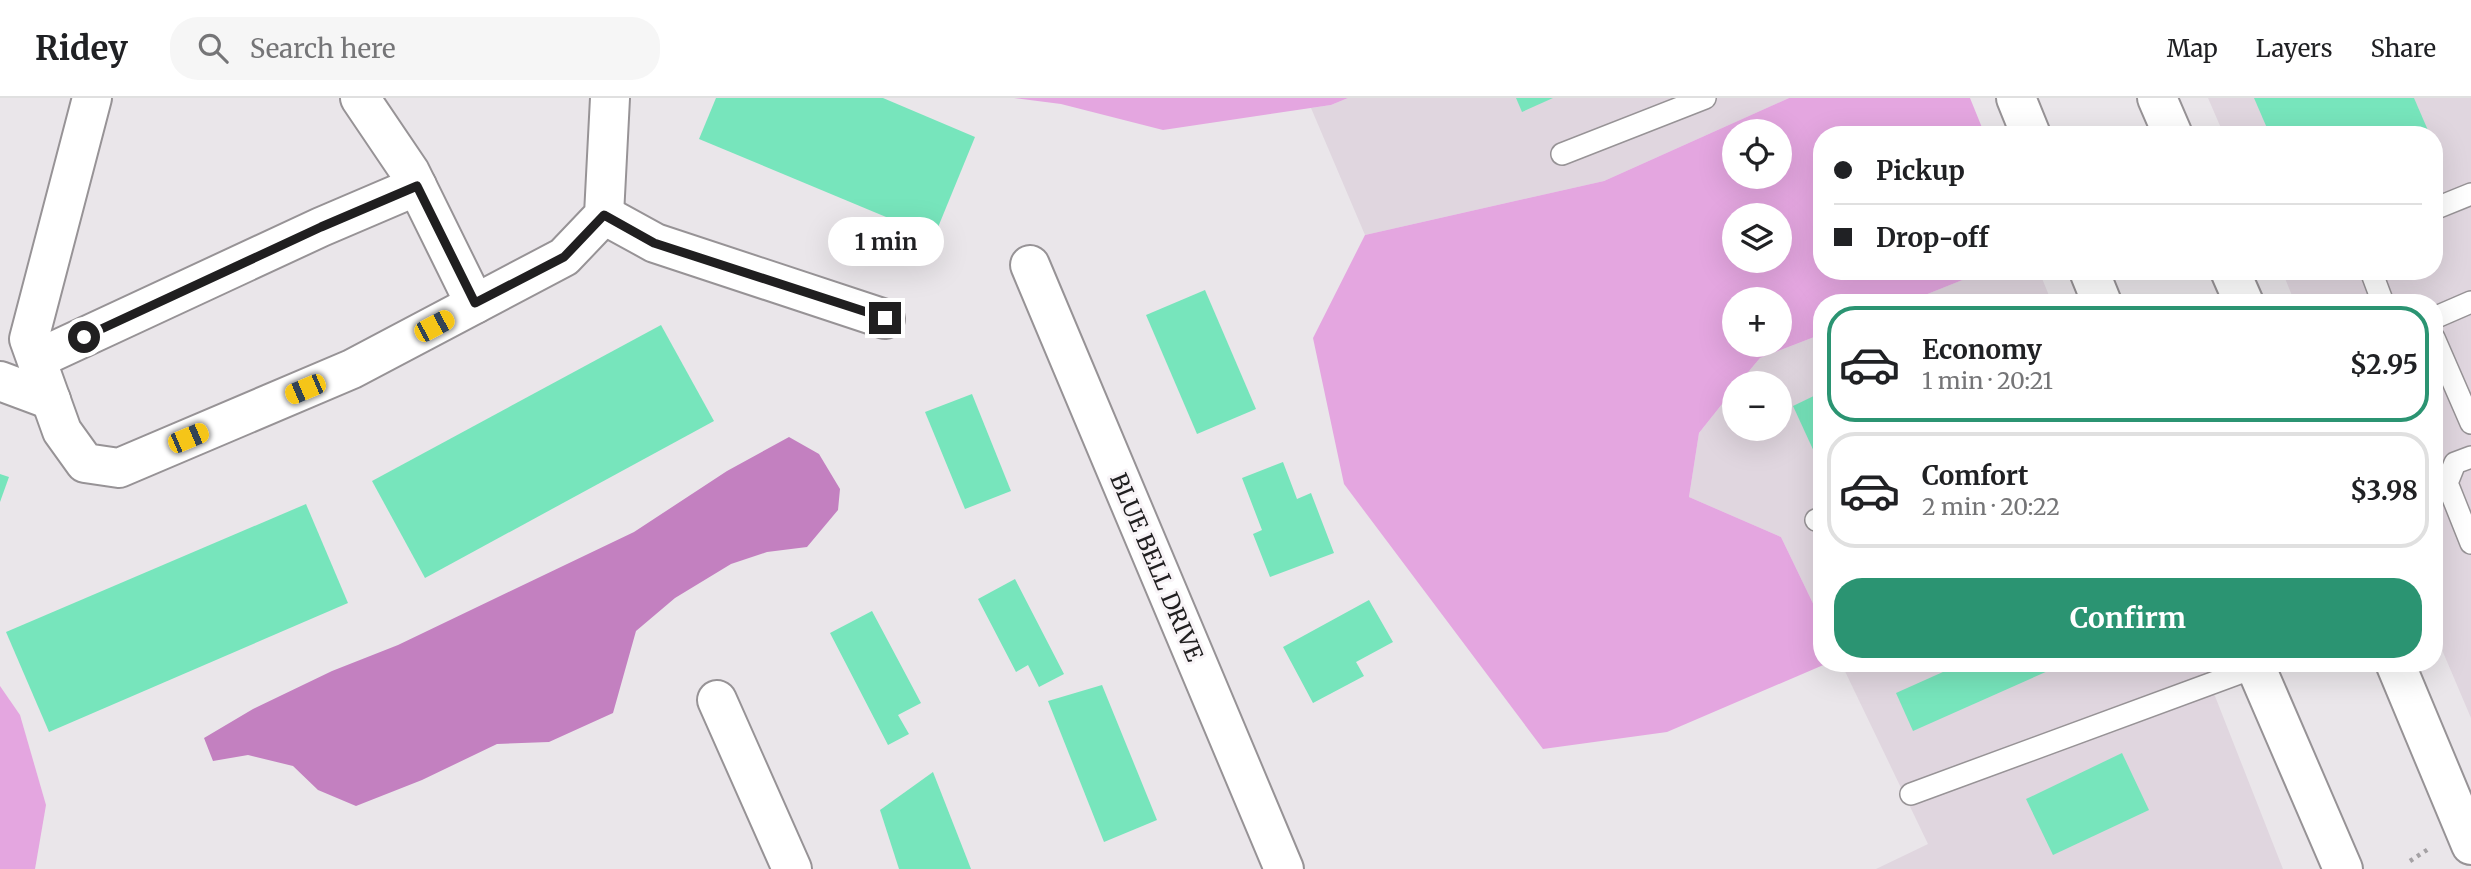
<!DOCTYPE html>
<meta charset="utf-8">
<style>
body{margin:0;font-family:Merriweather,serif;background:#f6f6f6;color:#202124;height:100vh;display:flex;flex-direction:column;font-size:26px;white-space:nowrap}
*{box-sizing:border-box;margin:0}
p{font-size:23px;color:#757577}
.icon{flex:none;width:38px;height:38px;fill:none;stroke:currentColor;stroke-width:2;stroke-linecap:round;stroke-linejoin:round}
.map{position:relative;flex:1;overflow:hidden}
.drawer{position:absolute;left:1813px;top:196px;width:630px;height:378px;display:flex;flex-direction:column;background:#fff;border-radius:28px;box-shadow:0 7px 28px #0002}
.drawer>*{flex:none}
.banner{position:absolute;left:1813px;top:28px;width:630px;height:154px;border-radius:28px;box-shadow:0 7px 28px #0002;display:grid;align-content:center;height:154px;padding:0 21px;background:#fff}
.tools{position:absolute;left:1722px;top:21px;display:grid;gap:14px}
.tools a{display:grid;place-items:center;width:70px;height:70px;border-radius:50%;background:#fff;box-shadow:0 7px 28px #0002;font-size:35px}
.end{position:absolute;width:32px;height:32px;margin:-16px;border:9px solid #201f20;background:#fff;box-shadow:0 0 0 4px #fff}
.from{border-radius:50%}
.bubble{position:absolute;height:49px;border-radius:24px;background:#fff;box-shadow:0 7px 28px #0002;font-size:23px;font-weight:700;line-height:49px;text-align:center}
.car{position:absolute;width:21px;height:42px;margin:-21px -10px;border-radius:9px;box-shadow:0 0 5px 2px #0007;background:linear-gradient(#f5c518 24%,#345 0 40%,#f5c518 0 76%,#345 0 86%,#f5c518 0)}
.banner b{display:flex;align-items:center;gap:24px;height:66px;font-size:26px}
.banner b+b{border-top:2px solid #e0e0e0}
.banner i{width:18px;height:18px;background:#202124}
ul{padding:12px 0 0;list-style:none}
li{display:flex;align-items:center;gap:21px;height:116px;margin:0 14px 10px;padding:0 7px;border:4px solid #e0e0e0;border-radius:28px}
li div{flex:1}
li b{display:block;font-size:26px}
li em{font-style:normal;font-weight:700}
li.current{border-color:#2b9472}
li>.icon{width:63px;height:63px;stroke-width:1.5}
.cta{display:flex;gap:14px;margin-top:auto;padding:14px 21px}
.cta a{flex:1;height:80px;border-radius:28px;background:#2b9472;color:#fff;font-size:28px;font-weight:700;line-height:80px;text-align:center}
header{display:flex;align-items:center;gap:42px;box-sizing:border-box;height:98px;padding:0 35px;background:#fff;border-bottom:2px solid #e0e0e0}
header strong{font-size:33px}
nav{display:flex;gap:38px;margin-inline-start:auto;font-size:24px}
.search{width:490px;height:63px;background:#f6f6f6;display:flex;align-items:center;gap:18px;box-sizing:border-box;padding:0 24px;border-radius:28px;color:#757577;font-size:26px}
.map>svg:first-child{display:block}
.built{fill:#e0d6df}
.green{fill:#e4a6e0;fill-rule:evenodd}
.water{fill:#c380c0}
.building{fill:#77e5bc}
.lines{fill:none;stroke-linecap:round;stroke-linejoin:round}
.service-casing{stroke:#979396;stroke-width:24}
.minor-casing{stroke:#979396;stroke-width:42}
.secondary-casing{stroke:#979396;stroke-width:42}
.path{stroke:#a4a1a4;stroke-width:4.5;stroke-dasharray:3.5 5;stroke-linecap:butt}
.service{stroke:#fff;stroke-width:21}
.minor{stroke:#fff;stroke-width:38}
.secondary{stroke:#fff;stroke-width:38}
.route{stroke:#201f20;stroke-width:9}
.labels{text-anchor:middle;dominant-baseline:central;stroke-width:6;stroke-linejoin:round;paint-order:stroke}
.street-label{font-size:23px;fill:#201f20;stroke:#f8f4f7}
</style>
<header>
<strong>Ridey</strong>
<div class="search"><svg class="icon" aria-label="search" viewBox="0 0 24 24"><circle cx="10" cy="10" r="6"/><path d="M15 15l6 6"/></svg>Search here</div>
<nav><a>Map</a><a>Layers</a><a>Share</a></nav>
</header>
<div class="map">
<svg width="2471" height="771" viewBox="0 0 2471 771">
<rect width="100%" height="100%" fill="#eae6ea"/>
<g class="built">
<polygon points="1348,0 1789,0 1604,83 1365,137 1311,10 1331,7"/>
<polygon points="2208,0 2471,0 2471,620 2434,533 2434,205 2295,205 2282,173 2434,173 2434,37 2224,37"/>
<polygon points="1985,173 2039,173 2052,205 1905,205"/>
<polygon points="1822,236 1822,524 1781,439 1689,399 1699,335 1734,291 1734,331 1780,331 1780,285 1739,285 1760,260"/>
<polygon points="1841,565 2202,565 2283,771 1876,771 1928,746"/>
</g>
<g class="green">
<polygon points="1014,0 1348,0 1331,7 1163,32 1061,6"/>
<path d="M1789 0H1970L1985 37H1822V173H1985L1905 205H1822V236L1760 260 1739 285H1734V291L1699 335 1689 399 1781 439 1822 524V565H1828L1667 634 1543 651 1344 386 1313 240 1365 137 1604 83ZM1734 33H1780V79H1734ZM1734 117H1780V163H1734ZM1734 201H1780V247H1734Z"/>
<polygon points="0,588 20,617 46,707 35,771 0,771"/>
</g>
<polygon class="water" points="789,339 819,356 840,391 838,412 807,449 767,454 731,466 675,500 636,533 613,615 549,644 497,646 422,682 356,708 318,692 293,668 248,657 213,663 204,640 253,611 332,573 398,547 634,434 727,373"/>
<g class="building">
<polygon points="716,0 883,0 975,39 934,139 699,41"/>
<polygon points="1516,0 1553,0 1522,14"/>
<polygon points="2254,0 2414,0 2430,37 2270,37"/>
<polygon points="1205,192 1256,311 1197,336 1146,217"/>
<polygon points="661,227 714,323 425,480 372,383"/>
<polygon points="1822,294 1822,371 1793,308"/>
<polygon points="972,296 1011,393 965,411 925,314"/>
<polygon points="1283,364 1297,401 1311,395 1334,455 1270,479 1253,436 1262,432 1242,380"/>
<polygon points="0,376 9,379 0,404"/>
<polygon points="306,406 348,505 49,634 6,534"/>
<polygon points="1015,481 1064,576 1039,589 1028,567 1016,574 978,501"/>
<polygon points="1369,502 1393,544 1356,564 1364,578 1313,605 1283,549"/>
<polygon points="872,513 921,605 898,617 909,636 888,647 830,535"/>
<polygon points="1963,565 2066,565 1913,633 1896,595"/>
<polygon points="1102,587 1157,722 1104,744 1048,603"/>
<polygon points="2122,655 2149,712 2053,757 2026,701"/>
<polygon points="933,674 971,771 899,771 880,712"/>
</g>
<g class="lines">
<g class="service-casing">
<g id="service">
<polyline points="1562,56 1705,0"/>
<polyline points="2434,111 2471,96"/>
<polyline points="2371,173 2383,205"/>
<polyline points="2434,220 2471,204"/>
<polyline points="2434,240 2471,325"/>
<polyline points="2471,359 2455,365 2447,385 2471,445"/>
<polyline points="1816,422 1822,420"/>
<polyline points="1911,696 2256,569"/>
</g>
</g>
<g class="minor-casing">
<g id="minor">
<polyline points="92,0 29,241 62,333 85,365 119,370 352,271 564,159 604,117 610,0"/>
<polyline points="360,0 410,74 475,206"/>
<polyline points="604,117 655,145 885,221"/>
<polyline points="1030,167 1284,771"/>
<polyline points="37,261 321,129 417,88"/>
<polyline points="0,283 51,302"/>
<polyline points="717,602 792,771"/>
</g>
</g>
<g class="secondary-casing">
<g id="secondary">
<polyline points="2016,0 2031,37"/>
<polyline points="2157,0 2173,37"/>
<polyline points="2089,173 2102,205"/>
<polyline points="2230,173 2244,205"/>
<polyline points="2254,565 2343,771"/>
<polyline points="2395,565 2471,747"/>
</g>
</g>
<polyline class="path" points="2410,763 2430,750"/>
<use href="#service" class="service"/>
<use href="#minor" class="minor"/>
<use href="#secondary" class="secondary"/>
</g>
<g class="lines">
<polyline class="route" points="84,239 321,129 417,88 475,205 564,159 604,117 654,145 885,220"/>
</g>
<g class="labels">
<g class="street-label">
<text transform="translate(1157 469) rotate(67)">BLUE BELL DRIVE</text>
</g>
</g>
</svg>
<div class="tools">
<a><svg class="icon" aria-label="locate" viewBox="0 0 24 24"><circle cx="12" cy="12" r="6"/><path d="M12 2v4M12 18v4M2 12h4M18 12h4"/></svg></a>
<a><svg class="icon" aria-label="layers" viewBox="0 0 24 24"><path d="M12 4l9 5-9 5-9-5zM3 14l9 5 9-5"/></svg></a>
<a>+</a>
<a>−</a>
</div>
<i class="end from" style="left:84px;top:239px"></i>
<i class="end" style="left:885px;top:220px"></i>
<div class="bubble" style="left:828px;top:119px;width:116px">1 min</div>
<i class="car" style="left:434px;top:228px;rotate:62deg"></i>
<i class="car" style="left:305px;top:291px;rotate:247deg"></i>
<i class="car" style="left:188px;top:340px;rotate:67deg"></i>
<div class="banner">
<b><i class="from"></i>Pickup</b>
<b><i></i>Drop-off</b>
</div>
<section class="drawer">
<ul>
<li class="current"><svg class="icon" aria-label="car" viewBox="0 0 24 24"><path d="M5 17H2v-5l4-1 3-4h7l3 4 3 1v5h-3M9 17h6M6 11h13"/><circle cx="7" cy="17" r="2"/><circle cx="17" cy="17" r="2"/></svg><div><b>Economy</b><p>1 min · 20:21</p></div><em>$2.95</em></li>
<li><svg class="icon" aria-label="car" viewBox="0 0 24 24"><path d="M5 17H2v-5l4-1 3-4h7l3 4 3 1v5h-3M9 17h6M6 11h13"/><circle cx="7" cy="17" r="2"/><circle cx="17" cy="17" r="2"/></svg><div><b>Comfort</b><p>2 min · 20:22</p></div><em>$3.98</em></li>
</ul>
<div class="cta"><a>Confirm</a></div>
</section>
</div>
